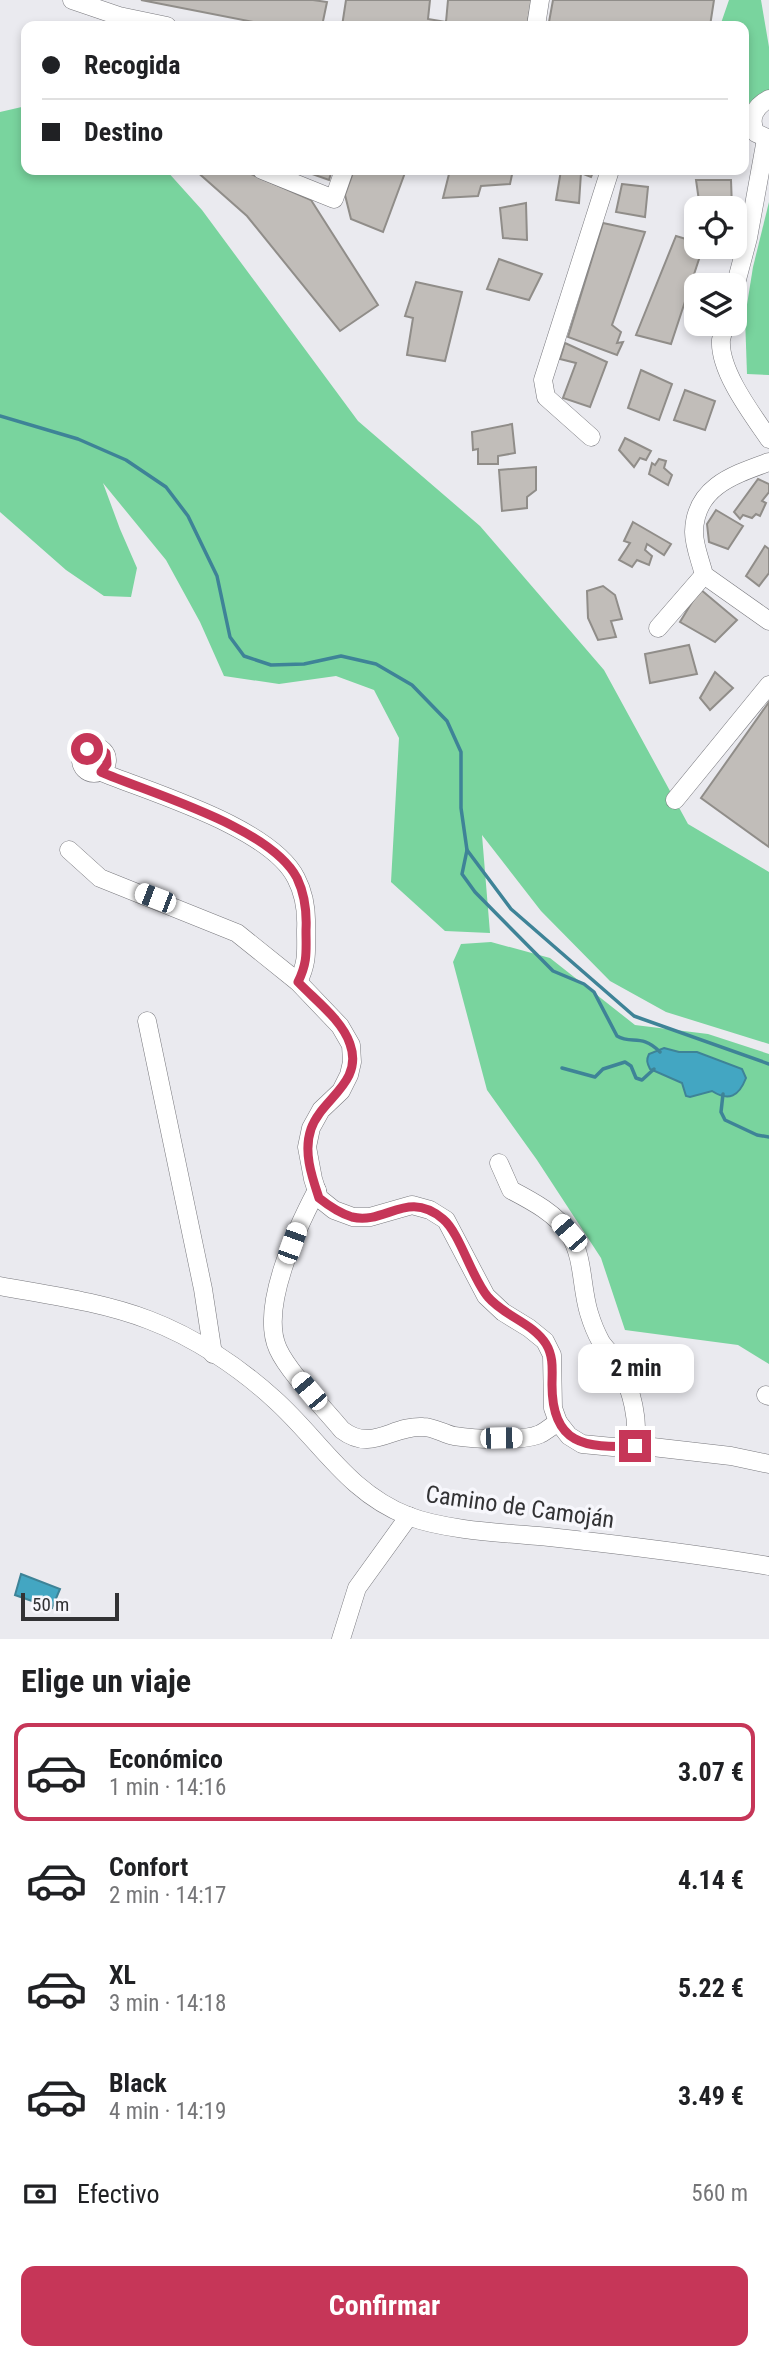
<!DOCTYPE html>
<html lang="es">
<meta charset="utf-8">
<style>
body{margin:0;font-family:"Roboto Condensed",sans-serif;background:#f6f6f6;color:#202124;height:100vh;display:flex;flex-direction:column;font-size:26px;white-space:nowrap}
*{box-sizing:border-box;margin:0}
p{font-size:23px;color:#757577}
.icon{flex:none;width:38px;height:38px;fill:none;stroke:currentColor;stroke-width:2;stroke-linecap:round;stroke-linejoin:round}
.map{position:relative;height:1639px;overflow:hidden}
.drawer{display:flex;flex-direction:column;background:#fff;flex:1}
.drawer>*{flex:none}
.hud{position:absolute;left:21px;top:21px;width:728px;height:154px;border-radius:14px;box-shadow:0 4px 10px #0003;display:grid;align-content:center;height:154px;padding:0 21px;background:#fff}
.fabs{position:absolute;left:684px;top:196px;display:grid;gap:14px}
.fabs a{display:grid;place-items:center;width:63px;height:63px;border-radius:14px;background:#fff;box-shadow:0 4px 10px #0003;font-size:35px}
.scale{position:absolute;left:21px;bottom:18px;width:98px;box-sizing:border-box;padding-left:7px;border:4px solid #323234;border-top:0;font-size:19px;line-height:24px;white-space:nowrap;color:#323234;-webkit-text-stroke:5px #f7f7fc;paint-order:stroke}
.end{position:absolute;width:32px;height:32px;margin:-16px;border:9px solid #c63658;background:#fff;box-shadow:0 0 0 4px #fff}
.from{border-radius:50%}
.bubble{position:absolute;height:49px;border-radius:14px;background:#fff;box-shadow:0 4px 10px #0003;font-size:23px;font-weight:700;line-height:49px;text-align:center}
.car{position:absolute;width:21px;height:42px;margin:-21px -10px;border-radius:9px;box-shadow:0 0 5px 2px #0007;background:linear-gradient(#fff 24%,#345 0 40%,#fff 0 76%,#345 0 86%,#fff 0)}
.hud b{display:flex;align-items:center;gap:24px;height:66px;font-size:26px}
.hud b+b{border-top:2px solid #e0e0e0}
.hud i{width:18px;height:18px;background:#202124}
ul{padding:0;list-style:none}
li{display:flex;align-items:center;gap:21px;height:98px;margin:0 14px 10px;padding:0 7px;border:4px solid transparent;border-radius:14px}
li div{flex:1}
li b{display:block;font-size:26px}
li em{font-style:normal;font-weight:700}
li.selected{border-color:#c63658}
li>.icon{width:63px;height:63px;stroke-width:1.5}
h2{padding:0 21px;font-size:32px;line-height:84px}
.pay{display:flex;align-items:center;gap:18px;height:77px;padding:0 21px;font-size:26px}
.pay p{margin-inline-start:auto}
.action{display:flex;gap:14px;margin-top:auto;padding:14px 21px}
.action a{flex:1;height:80px;border-radius:14px;background:#c63658;color:#fff;font-size:28px;font-weight:700;line-height:80px;text-align:center}
.map>svg:first-child{display:block}
.green{fill:#79d49e}
.water{fill:#43a6c2;stroke:#3e8397;stroke-width:2}
.lines{fill:none;stroke-linecap:round;stroke-linejoin:round}
.stream{stroke:#3e8397;stroke-width:3.5}
.building{fill:#c1bdb9;stroke:#908d89;stroke-width:2}
.minor-casing{stroke:#79797e;stroke-width:19}
.minor{stroke:#fff;stroke-width:18}
.route{stroke:#c63658;stroke-width:9}
.labels{text-anchor:middle;dominant-baseline:central;stroke-width:7;stroke-linejoin:round;paint-order:stroke}
.street-label{font-size:24px;fill:#323234;stroke:#f7f7fc}
</style>
<div class="map">
<svg width="769" height="1639" viewBox="0 0 769 1639">
<rect width="100%" height="100%" fill="#eaeaef"/>
<g class="green">
<polygon points="729,0 761,0 769,47 769,94 754,99 744,108 744,26 720,26"/>
<polygon points="26,106 26,170 166,170 202,210 358,421 480,526 604,670 688,824 769,872 769,1044 666,1012 610,981 541,911 482,835 490,933 445,931 391,882 399,738 374,690 336,676 279,684 224,676 200,622 166,560 103,483 120,529 137,568 131,597 104,596 66,570 0,512 0,112"/>
<polygon points="769,202 769,375 747,374 745,317 753,267"/>
<polygon points="491,942 550,958 635,1025 708,1034 769,1054 769,1364 738,1345 625,1330 601,1258 537,1160 487,1090 453,962 461,944"/>
</g>
<g class="water">
<path d="M664 1048 679 1052H697L742 1069 746 1078C739 1096 729 1102 712 1091L690 1097 686 1096 682 1083 650 1069C647 1063 646 1060 649 1054Z"/>
<polygon points="21,1574 60,1589 52,1608 15,1595"/>
</g>
<g class="lines">
<g class="stream">
<polyline points="0,416 78,439 126,460 166,487 188,516 217,576 230,637 244,656 271,665 304,664 341,656 376,664 412,685 447,721 461,752 461,808 467,850 511,909 634,1016 769,1064"/>
<path d="M467 850 462 874 475 892 553 971 584 984 594 992 617 1036C632 1045 641 1033 660 1052"/>
<polyline points="562,1068 595,1077 603,1069 625,1062 631,1066 636,1078 642,1080 654,1069"/>
<polyline points="723,1094 721,1112 725,1120 757,1135 769,1137"/>
</g>
</g>
<g class="building">
<polygon points="141,0 313,0 327,2 322,26 274,26"/>
<polygon points="346,0 430,0 428,19 446,22 448,0 532,0 527,26 342,26"/>
<polygon points="553,0 714,0 710,26 567,26 549,22"/>
<polygon points="195,170 242,170 311,200 378,305 340,331 247,216"/>
<polygon points="301,170 332,170 329,180"/>
<polygon points="354,170 406,170 383,232 351,219 345,195"/>
<polygon points="450,170 513,170 510,184 481,186 478,196 443,198"/>
<polygon points="561,170 594,170 591,177 581,173 579,203 556,200"/>
<polygon points="696,180 731,180 732,208 700,208"/>
<polygon points="622,184 648,187 645,217 616,212"/>
<polygon points="526,203 527,240 503,238 500,208"/>
<polygon points="603,223 645,232 612,325 621,332 617,343 623,342 617,355 568,337"/>
<polygon points="676,236 696,242 696,247 703,247 671,344 636,335"/>
<polygon points="499,259 542,274 529,300 487,289"/>
<polygon points="416,282 462,292 445,361 407,355 413,318 405,316"/>
<polygon points="565,343 607,362 590,407 563,398 576,363 560,359"/>
<polygon points="641,370 672,384 659,420 628,408"/>
<polygon points="685,390 715,401 705,430 674,420"/>
<polygon points="512,424 515,453 498,456 498,464 478,464 478,449 473,450 472,432"/>
<polygon points="625,438 651,451 646,460 640,458 634,467 619,450"/>
<polygon points="659,459 666,461 664,468 672,475 668,485 649,474 652,463 655,465"/>
<polygon points="536,467 536,490 527,497 527,508 502,511 499,470"/>
<polygon points="758,479 769,484 769,492 762,501 766,503 760,516 756,514 752,518 743,515 740,519 734,512"/>
<polygon points="716,510 743,526 728,549 709,542 707,524"/>
<polygon points="633,522 671,544 664,555 647,544 645,550 652,556 649,565 637,560 632,567 619,560 630,543 624,541"/>
<polygon points="765,546 769,549 769,573 759,586 746,576"/>
<polygon points="603,586 615,595 622,619 611,621 616,637 598,640 588,618 587,591"/>
<polygon points="700,589 737,620 715,642 680,622"/>
<polygon points="689,645 697,674 650,683 645,654"/>
<polygon points="715,672 733,688 710,710 700,698"/>
<polygon points="769,702 769,847 701,798"/>
</g>
<g class="lines">
<g class="minor-casing">
<g id="minor">
<polyline points="72,0 119,16 167,26"/>
<polyline points="536,26 540,0"/>
<path d="M769 99C755 106 748 119 756 133L769 139"/>
<polyline points="262,170 334,199 344,170"/>
<polyline points="735,287 748,238 766,139"/>
<path d="M725 324C724 329 722 335 721 340 719 371 752 414 769 439"/>
<polyline points="591,437 546,397 543,380 610,170"/>
<path d="M769 462C733 475 695 487 694 532 694 546 701 562 704 575L769 621"/>
<polyline points="658,628 704,575"/>
<circle cx="94" cy="760" r="13"/>
<path d="M101 772C152 793 270 827 296 878 305 895 307 911 306 930 306 951 308 962 298 982"/>
<polyline points="675,800 769,685"/>
<polyline points="69,850 100,878 237,933 298,982 340,1026 351,1045 352,1062 349,1075 341,1091 321,1110 311,1128 307,1147 313,1179 319,1198 334,1210 353,1217 370,1217 412,1205 430,1210 446,1220 486,1296 503,1312 529,1328 545,1341 552,1355 553,1408 558,1422 569,1436 582,1444 613,1447 635,1445 731,1456 769,1464"/>
<polyline points="147,1021 203,1289 213,1354"/>
<path d="M499 1163 511 1190C532 1201 557 1214 570 1235 584 1259 581 1287 589 1313 592 1323 596 1333 601 1342 607 1351 616 1358 620 1368 632 1391 639 1420 635 1445"/>
<path d="M317 1190C297 1228 259 1308 278 1349 289 1373 324 1408 342 1430 372 1453 392 1425 423 1427 434 1427 444 1434 454 1436 473 1439 523 1442 540 1434 546 1431 552 1426 558 1422"/>
<path d="M0 1286C49 1295 102 1302 149 1320 194 1337 239 1367 274 1399 320 1440 347 1492 408 1516 447 1531 507 1533 549 1537 623 1545 696 1554 769 1566"/>
<polyline points="766,1395 769,1396"/>
<polyline points="341,1639 357,1588 409,1516"/>
</g>
</g>
<use href="#minor" class="minor"/>
</g>
<g class="lines">
<path class="route" d="M87 749 97 747 106 753 107 764 101 772C152 794 270 827 297 878 305 895 307 911 306 930 306 951 308 962 298 982 315 1000 342 1020 350 1044 364 1083 321 1099 311 1129 303 1152 312 1177 319 1198 329 1206 339 1213 352 1217 386 1225 407 1189 443 1219 460 1233 472 1279 488 1297 504 1316 533 1323 546 1344 554 1357 552 1371 552 1385 552 1445 585 1448 635 1446"/>
</g>
<g class="labels">
<g class="street-label">
<text transform="translate(520 1507) rotate(8)">Camino de Camoján</text>
</g>
</g>
</svg>
<div class="fabs">
<a><svg class="icon" aria-label="locate" viewBox="0 0 24 24"><circle cx="12" cy="12" r="6"/><path d="M12 2v4M12 18v4M2 12h4M18 12h4"/></svg></a>
<a><svg class="icon" aria-label="layers" viewBox="0 0 24 24"><path d="M12 4l9 5-9 5-9-5zM3 14l9 5 9-5"/></svg></a>
</div>
<div class="scale">50 m</div>
<i class="end from" style="left:87px;top:749px"></i>
<i class="end" style="left:635px;top:1446px"></i>
<div class="bubble" style="left:578px;top:1344px;width:116px">2 min</div>
<i class="car" style="left:155px;top:898px;rotate:291deg"></i>
<i class="car" style="left:569px;top:1233px;rotate:319deg"></i>
<i class="car" style="left:292px;top:1243px;rotate:20deg"></i>
<i class="car" style="left:309px;top:1391px;rotate:320deg"></i>
<i class="car" style="left:501px;top:1438px;rotate:89deg"></i>
<div class="hud">
<b><i class="from"></i>Recogida</b>
<b><i></i>Destino</b>
</div>
</div>
<section class="drawer">
<h2>Elige un viaje</h2>
<ul>
<li class="selected"><svg class="icon" aria-label="car" viewBox="0 0 24 24"><path d="M5 17H2v-5l4-1 3-4h7l3 4 3 1v5h-3M9 17h6M6 11h13"/><circle cx="7" cy="17" r="2"/><circle cx="17" cy="17" r="2"/></svg><div><b>Económico</b><p>1 min · 14:16</p></div><em>3.07 €</em></li>
<li><svg class="icon" aria-label="car" viewBox="0 0 24 24"><path d="M5 17H2v-5l4-1 3-4h7l3 4 3 1v5h-3M9 17h6M6 11h13"/><circle cx="7" cy="17" r="2"/><circle cx="17" cy="17" r="2"/></svg><div><b>Confort</b><p>2 min · 14:17</p></div><em>4.14 €</em></li>
<li><svg class="icon" aria-label="car" viewBox="0 0 24 24"><path d="M5 17H2v-5l4-1 3-4h7l3 4 3 1v5h-3M9 17h6M6 11h13"/><circle cx="7" cy="17" r="2"/><circle cx="17" cy="17" r="2"/></svg><div><b>XL</b><p>3 min · 14:18</p></div><em>5.22 €</em></li>
<li><svg class="icon" aria-label="car" viewBox="0 0 24 24"><path d="M5 17H2v-5l4-1 3-4h7l3 4 3 1v5h-3M9 17h6M6 11h13"/><circle cx="7" cy="17" r="2"/><circle cx="17" cy="17" r="2"/></svg><div><b>Black</b><p>4 min · 14:19</p></div><em>3.49 €</em></li>
</ul>
<div class="pay"><svg class="icon" aria-label="cash" viewBox="0 0 24 24"><path d="M3 7h18v10H3z"/><circle cx="12" cy="12" r="2"/></svg>Efectivo<p>560 m</p></div>
<div class="action"><a>Confirmar</a></div>
</section>
